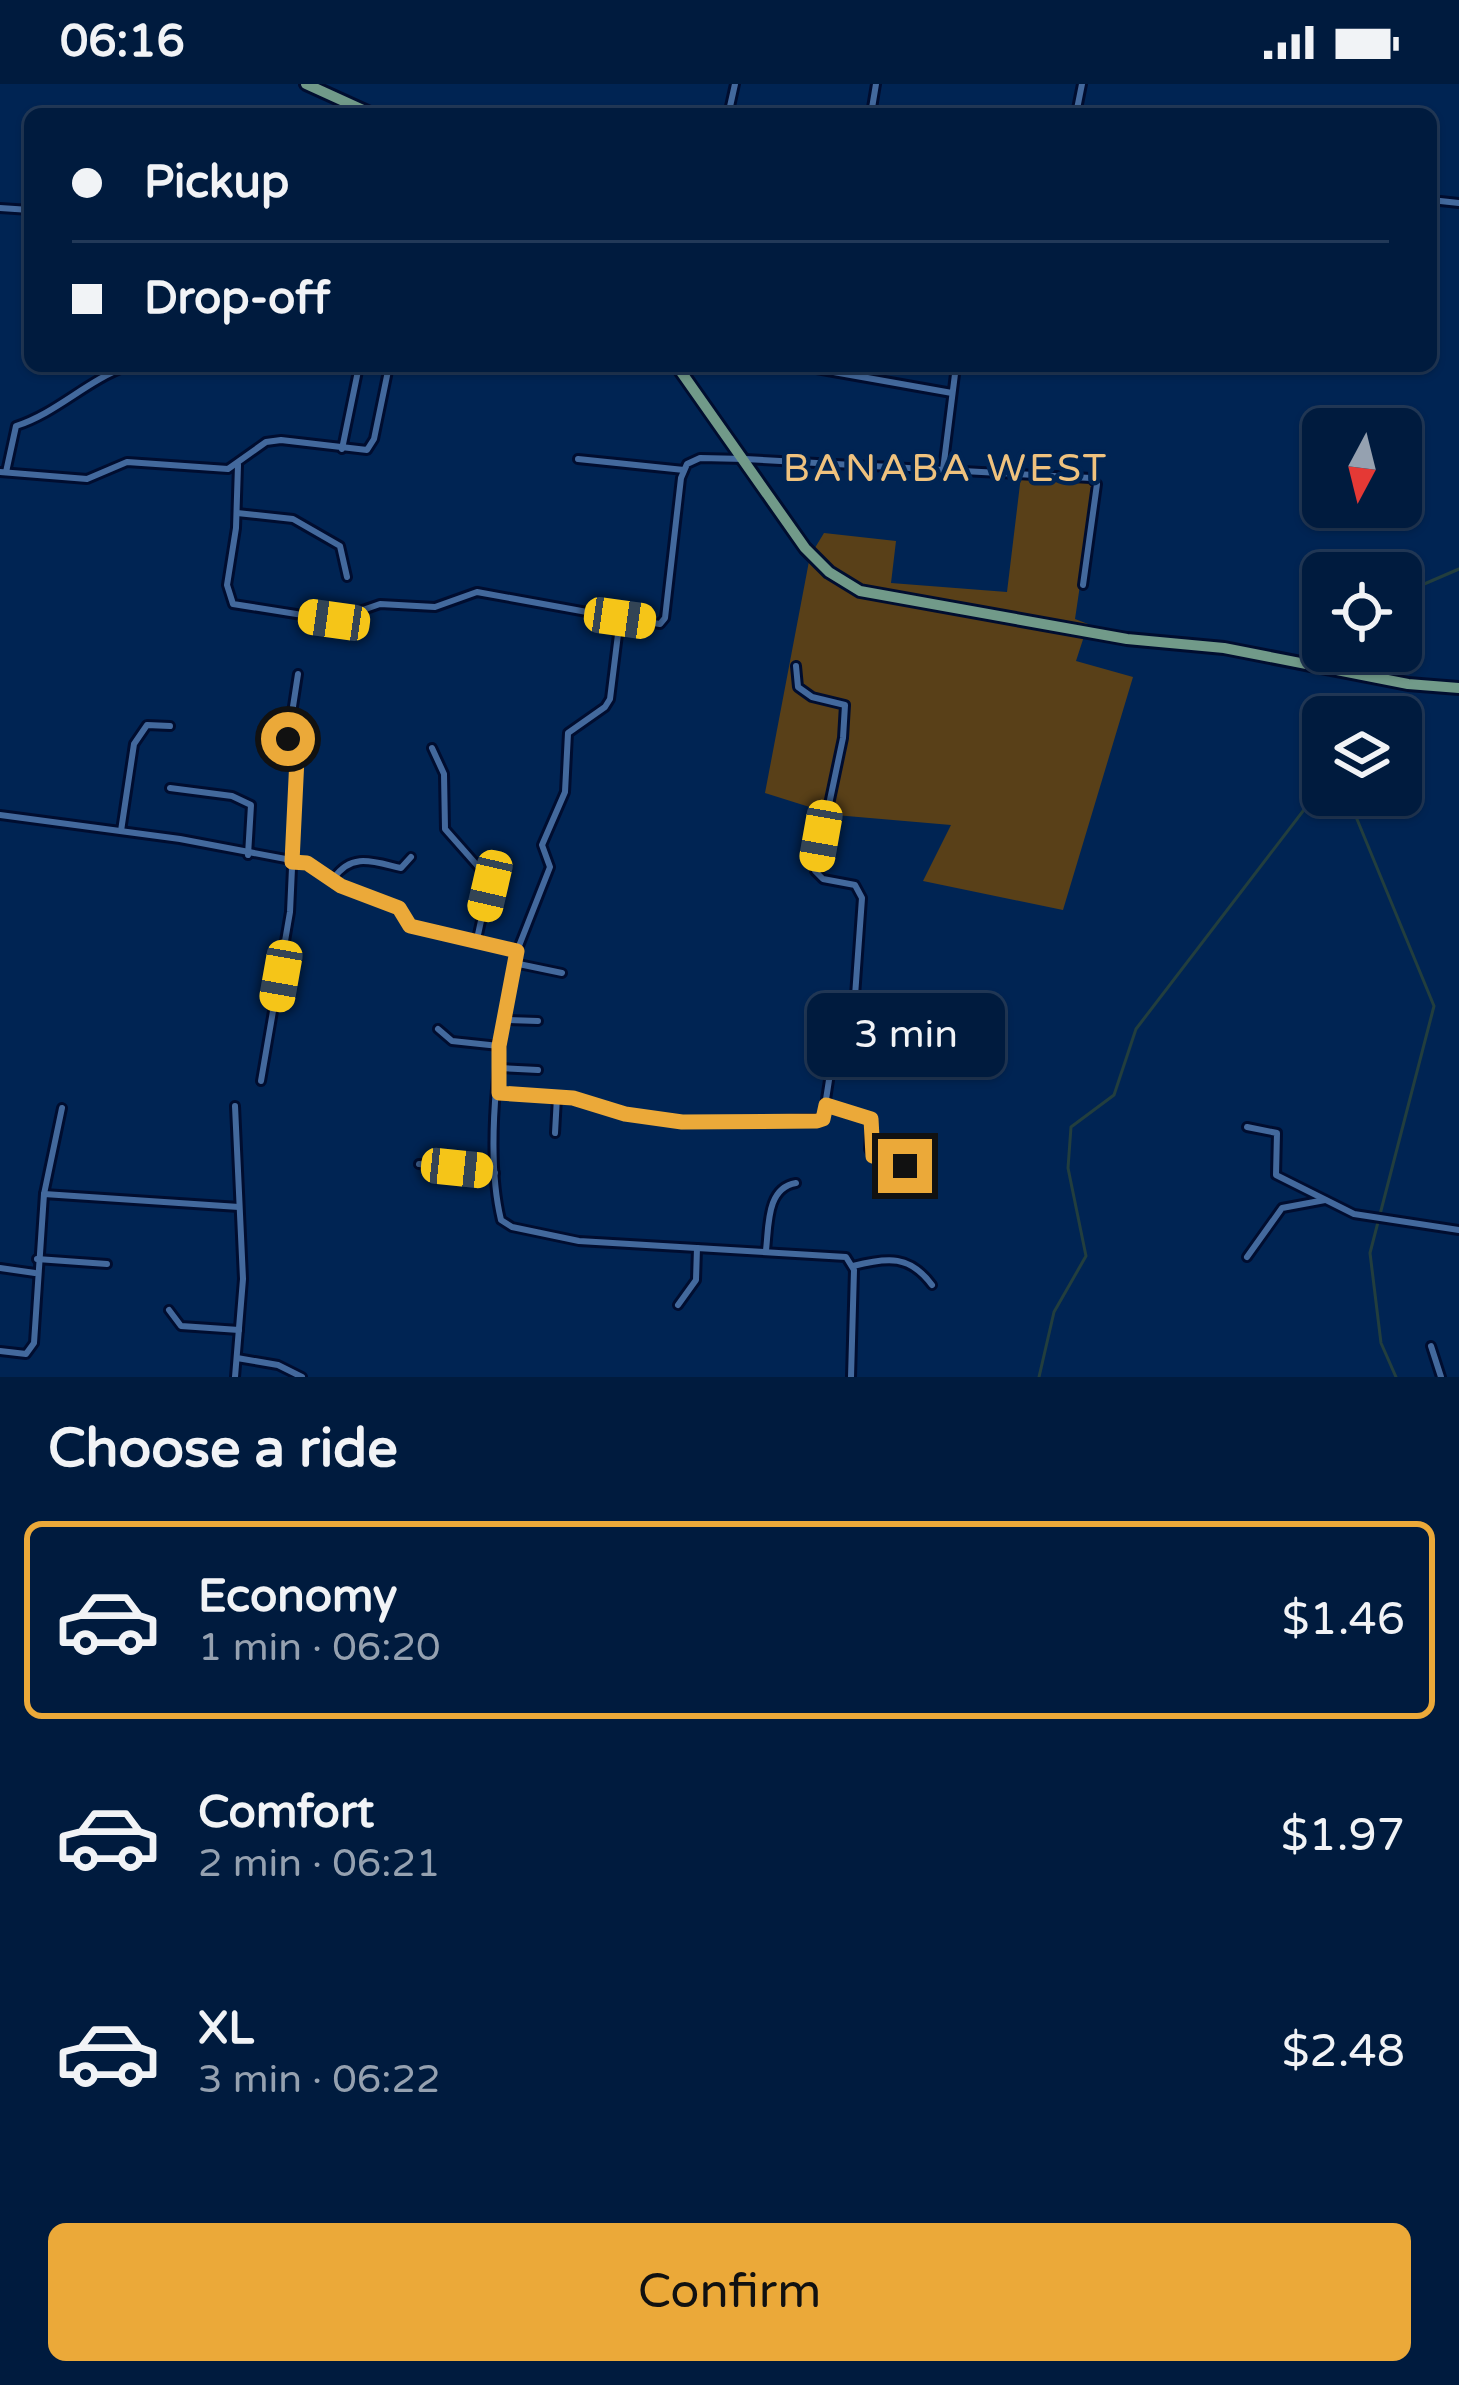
<!DOCTYPE html>
<meta charset="utf-8">
<style>
body{margin:0;font-family:"Varela Round",sans-serif;background:#0a2445;color:#f1f3f6;height:100vh;display:flex;flex-direction:column;font-size:45px;white-space:nowrap}
*{box-sizing:border-box;margin:0}
p{font-size:39px;color:#95a1b0}
.icon{flex:none;width:66px;height:66px;fill:none;stroke:currentColor;stroke-width:2;stroke-linecap:round;stroke-linejoin:round}
.map{position:relative;height:1293px;overflow:hidden}
.drawer{display:flex;flex-direction:column;background:#001b3e;flex:1}
.drawer>*{flex:none}
.hud{position:absolute;left:24px;top:24px;width:1413px;height:264px;border-radius:18px;box-shadow:0 3px 9px #0004,0 0 0 3px #223958;display:grid;align-content:center;height:264px;padding:0 48px;background:#001b3e}
.needle{width:78px;rotate:187deg}
.tools{position:absolute;left:1302px;top:324px;display:grid;gap:24px}
.tools a{display:grid;place-items:center;width:120px;height:120px;border-radius:18px;background:#001b3e;box-shadow:0 3px 9px #0004,0 0 0 3px #223958;font-size:60px}
.end{position:absolute;width:54px;height:54px;margin:-27px;border:15px solid #eba939;background:#111;box-shadow:0 0 0 6px #111}
.from{border-radius:50%}
.bubble{position:absolute;height:84px;border-radius:18px;background:#001b3e;box-shadow:0 3px 9px #0004,0 0 0 3px #223958;font-size:39px;font-weight:600;line-height:84px;text-align:center}
.car{position:absolute;width:36px;height:72px;margin:-36px -18px;border-radius:15px;box-shadow:0 0 9px 3px #0007;background:linear-gradient(#f5c518 24%,#345 0 40%,#f5c518 0 76%,#345 0 86%,#f5c518 0)}
.hud b{display:flex;align-items:center;gap:42px;height:114px;font-size:45px}
.hud b+b{border-top:3px solid #223958}
.hud i{width:30px;height:30px;background:#f1f3f6}
ul{padding:0;list-style:none}
li{display:flex;align-items:center;gap:36px;height:198px;margin:0 24px 18px;padding:0 24px;border:6px solid transparent;border-radius:18px}
li div{flex:1}
li b{display:block;font-size:45px}
li em{font-style:normal;font-weight:600}
li.active{border-color:#eba939}
li>.icon{width:108px;height:108px;stroke-width:1.5}
h2{padding:0 48px;font-size:54px;line-height:144px}
.action{display:flex;gap:24px;margin-top:auto;padding:24px 48px}
.action a{flex:1;height:138px;border-radius:18px;background:#eba939;color:#111;font-size:48px;font-weight:600;line-height:138px;text-align:center}
.status{display:flex;justify-content:space-between;align-items:center;height:84px;padding:0 60px;background:#001b3e;direction:ltr}
.status svg{height:33px;fill:currentColor}
.map>svg:first-child{display:block}
.green{fill:#594018}
.lines{fill:none;stroke-linecap:round;stroke-linejoin:round}
.stream{stroke:#223e3e;stroke-width:3}
.minor-casing{stroke:#000d2f;stroke-width:12}
.primary-casing{stroke:#000d2f;stroke-width:16}
.minor{stroke:#43699d;stroke-width:6}
.primary{stroke:#719a89;stroke-width:10}
.route{stroke:#eba939;stroke-width:15}
.labels{text-anchor:middle;dominant-baseline:central;stroke-width:9;stroke-linejoin:round;paint-order:stroke}
.quarter-label{font-size:39px;letter-spacing:3px;fill:#efc27e;stroke:#002453}
</style>
<div class="status"><b>06:16</b><svg viewBox="0 0 49 12"><path d="M0 12V9h3v3zM5 12V6h3v6zM10 12V3h3v9zM15 12V0h3v12zM26 1h20v11H26zM47 4h2v5h-2z"/></svg></div>
<div class="map">
<svg width="1459" height="1293" viewBox="0 0 1459 1293">
<rect width="100%" height="100%" fill="#002453"/>
<polygon class="green" points="1021,392 1095,400 1075,535 1088,540 1076,577 1133,593 1063,826 923,797 951,741 835,731 765,709 810,472 824,449 896,457 891,499 1007,508"/>
<g class="lines">
<g class="stream">
<polyline points="1401,510 1459,485"/>
<polyline points="1362,577 1365,567"/>
<polyline points="1345,633 1349,612"/>
<polyline points="1347,711 1434,922 1370,1169 1381,1259 1396,1293"/>
<polyline points="1039,1293 1054,1228 1086,1172 1068,1084 1071,1043 1114,1011 1136,945 1323,701"/>
</g>
<g class="minor-casing">
<g id="minor">
<polyline points="729,27 735,0"/>
<polyline points="730,28 770,30"/>
<polyline points="871,30 876,0"/>
<polyline points="1076,30 1082,0"/>
<polyline points="1431,116 1459,119"/>
<polyline points="0,124 30,126"/>
<polyline points="1117,282 1158,282"/>
<polyline points="811,284 952,309"/>
<polyline points="342,365 359,282"/>
<polyline points="578,375 684,386"/>
<polyline points="238,381 236,444 227,501 233,520 334,536 380,520 435,523 477,508 620,534"/>
<polyline points="943,386 956,282"/>
<polyline points="0,388 87,395 127,378 228,385 266,358 281,356 367,366 374,355 389,282"/>
<path d="M6 388 16 342C57 329 87 296 128 282"/>
<polyline points="237,429 293,435 340,462 347,493"/>
<polyline points="432,664 444,690 445,745 490,796 477,855"/>
<polyline points="170,704 232,712 251,721 248,771"/>
<polyline points="0,731 180,755 307,779 341,803 399,824 410,842 517,867 550,783 542,761 565,708 568,649 605,623 610,615 620,534 660,540 665,534 681,394 687,380 700,374 745,375 1091,394 1097,400 1083,501"/>
<polyline points="121,747 134,660 147,641 170,642"/>
<path d="M334 794C352 768 374 778 401 784L411 773"/>
<path d="M517 867C501 943 483 1061 501 1136L512 1143 579 1157 846 1173 854 1186 851 1293"/>
<polyline points="514,879 562,889"/>
<polyline points="505,936 538,937"/>
<polyline points="438,945 452,957 499,962"/>
<polyline points="499,984 538,986"/>
<polyline points="261,997 290,828 297,674 288,655 298,590"/>
<polyline points="499,1009 573,1014 625,1030 682,1038 823,1035 835,957 854,926 862,814 855,801 823,795 815,787 843,654 845,621 812,613 798,603 796,582"/>
<polyline points="826,1021 871,1035 869,1065 873,1072 905,1082"/>
<polyline points="1247,1043 1277,1049 1276,1091 1354,1130 1459,1146"/>
<polyline points="555,1049 557,1013"/>
<polyline points="419,1080 495,1089"/>
<polyline points="44,1110 62,1024"/>
<path d="M766 1166C769 1142 766 1104 796 1099"/>
<polyline points="1247,1173 1282,1124 1325,1116"/>
<polyline points="37,1175 107,1180"/>
<path d="M853 1182C888 1173 910 1171 932 1201"/>
<polyline points="0,1184 35,1189"/>
<polyline points="678,1221 696,1196 697,1164"/>
<polyline points="169,1226 181,1242 239,1246"/>
<polyline points="1431,1262 1441,1293"/>
<polyline points="0,1267 26,1270 34,1259 44,1110 239,1123"/>
<polyline points="237,1274 278,1281 302,1293"/>
<polyline points="235,1293 243,1195 235,1022"/>
</g>
</g>
<g class="primary-casing">
<g id="primary">
<polyline points="306,0 372,30"/>
<polyline points="677,282 805,464 829,488 860,507 1127,555 1224,564 1408,600 1459,604"/>
</g>
</g>
<use href="#minor" class="minor"/>
<use href="#primary" class="primary"/>
</g>
<g class="lines">
<polyline class="route" points="288,655 297,674 292,778 307,779 341,802 399,824 410,842 517,867 499,962 499,1009 573,1014 625,1030 682,1038 817,1037 823,1035 826,1021 871,1035 873,1072 905,1082"/>
</g>
<g class="labels">
<g class="quarter-label">
<text x="946" y="384">BANABA WEST</text>
</g>
</g>
</svg>
<div class="tools">
<a><svg class="needle" viewBox="-14 -14 28 28"><path d="M0-13l5 13h-10z" fill="#e53935"/><path d="M0 13l5-13h-10z" fill="#95a1b0"/></svg></a>
<a><svg class="icon" aria-label="locate" viewBox="0 0 24 24"><circle cx="12" cy="12" r="6"/><path d="M12 2v4M12 18v4M2 12h4M18 12h4"/></svg></a>
<a><svg class="icon" aria-label="layers" viewBox="0 0 24 24"><path d="M12 4l9 5-9 5-9-5zM3 14l9 5 9-5"/></svg></a>
</div>
<i class="end from" style="left:288px;top:655px"></i>
<i class="end" style="left:905px;top:1082px"></i>
<div class="bubble" style="left:807px;top:909px;width:198px">3 min</div>
<i class="car" style="left:620px;top:534px;rotate:98deg"></i>
<i class="car" style="left:334px;top:536px;rotate:278deg"></i>
<i class="car" style="left:821px;top:752px;rotate:190deg"></i>
<i class="car" style="left:490px;top:802px;rotate:193deg"></i>
<i class="car" style="left:281px;top:892px;rotate:190deg"></i>
<i class="car" style="left:457px;top:1084px;rotate:96deg"></i>
<div class="hud">
<b><i class="from"></i>Pickup</b>
<b><i></i>Drop-off</b>
</div>
</div>
<section class="drawer">
<h2>Choose a ride</h2>
<ul>
<li class="active"><svg class="icon" aria-label="car" viewBox="0 0 24 24"><path d="M5 17H2v-5l4-1 3-4h7l3 4 3 1v5h-3M9 17h6M6 11h13"/><circle cx="7" cy="17" r="2"/><circle cx="17" cy="17" r="2"/></svg><div><b>Economy</b><p>1 min · 06:20</p></div><em>$1.46</em></li>
<li><svg class="icon" aria-label="car" viewBox="0 0 24 24"><path d="M5 17H2v-5l4-1 3-4h7l3 4 3 1v5h-3M9 17h6M6 11h13"/><circle cx="7" cy="17" r="2"/><circle cx="17" cy="17" r="2"/></svg><div><b>Comfort</b><p>2 min · 06:21</p></div><em>$1.97</em></li>
<li><svg class="icon" aria-label="car" viewBox="0 0 24 24"><path d="M5 17H2v-5l4-1 3-4h7l3 4 3 1v5h-3M9 17h6M6 11h13"/><circle cx="7" cy="17" r="2"/><circle cx="17" cy="17" r="2"/></svg><div><b>XL</b><p>3 min · 06:22</p></div><em>$2.48</em></li>
</ul>
<div class="action"><a>Confirm</a></div>
</section>
